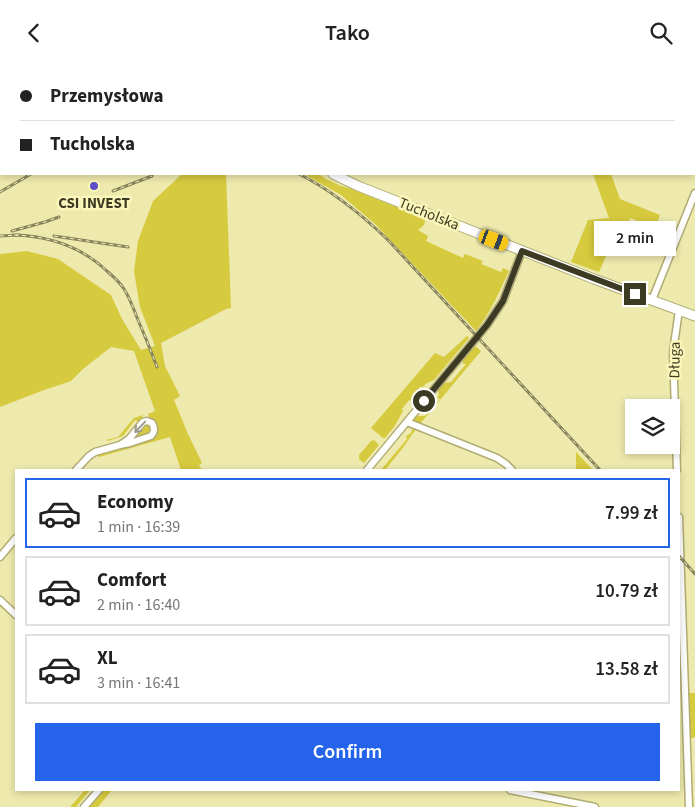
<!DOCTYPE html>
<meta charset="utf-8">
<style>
body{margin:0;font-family:"Source Sans 3",sans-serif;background:#f2f2f2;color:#222;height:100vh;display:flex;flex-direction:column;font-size:19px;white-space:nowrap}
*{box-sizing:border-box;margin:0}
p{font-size:16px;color:#767676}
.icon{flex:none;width:28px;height:28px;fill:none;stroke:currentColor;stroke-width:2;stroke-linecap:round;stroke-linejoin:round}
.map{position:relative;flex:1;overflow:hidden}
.panel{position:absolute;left:15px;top:404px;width:665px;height:322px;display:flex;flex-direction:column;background:#fff;border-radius:0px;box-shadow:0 2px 8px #0003}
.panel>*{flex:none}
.top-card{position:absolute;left:0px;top:0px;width:695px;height:110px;box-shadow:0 2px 8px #0003;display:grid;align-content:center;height:110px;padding:0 20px;background:#fff}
.tools{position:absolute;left:625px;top:334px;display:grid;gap:10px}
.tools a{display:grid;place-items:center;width:55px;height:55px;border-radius:0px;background:#fff;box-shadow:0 2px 8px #0003;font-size:25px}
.end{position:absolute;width:22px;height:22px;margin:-11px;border:6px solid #3c3a22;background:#fff;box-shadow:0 0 0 2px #fff}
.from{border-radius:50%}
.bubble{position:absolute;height:35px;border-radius:0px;background:#fff;box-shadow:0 2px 8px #0003;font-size:16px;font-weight:600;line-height:35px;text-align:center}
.car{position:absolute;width:15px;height:30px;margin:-15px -8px;border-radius:6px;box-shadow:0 0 4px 1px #0007;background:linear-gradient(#f5c518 24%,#345 0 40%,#f5c518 0 76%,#345 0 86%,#f5c518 0)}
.top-card b{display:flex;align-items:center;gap:18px;height:48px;font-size:19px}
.top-card b+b{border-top:1px solid #e0e0e0}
.top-card i{width:12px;height:12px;background:#222}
ul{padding:9px 0 0;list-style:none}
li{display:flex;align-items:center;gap:15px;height:70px;margin:0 10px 8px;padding:0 10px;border:2px solid #e0e0e0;border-radius:0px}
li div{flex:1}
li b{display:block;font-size:19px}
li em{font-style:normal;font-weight:600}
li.on{border-color:#2563eb}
li>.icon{width:45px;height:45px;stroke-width:1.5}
.action{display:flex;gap:10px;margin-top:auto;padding:10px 20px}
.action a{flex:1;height:58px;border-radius:0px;background:#2563eb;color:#fff;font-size:20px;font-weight:600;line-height:58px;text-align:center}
header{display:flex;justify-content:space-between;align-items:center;height:65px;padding:0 20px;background:#fff;font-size:22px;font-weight:600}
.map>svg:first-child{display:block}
.green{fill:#d6ca3e}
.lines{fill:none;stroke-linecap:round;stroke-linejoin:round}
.minor-casing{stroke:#b0ac72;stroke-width:9}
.major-casing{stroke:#b0ac72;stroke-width:11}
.minor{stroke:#fff;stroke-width:6}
.major{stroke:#fff;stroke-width:9}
.rail-casing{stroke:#88855d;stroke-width:3}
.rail{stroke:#fbf6ba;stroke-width:1;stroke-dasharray:4;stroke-linecap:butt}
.oneway{stroke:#9e9c90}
.route{stroke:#3c3a22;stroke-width:6}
.poi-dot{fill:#5f4fc7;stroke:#fbf6ba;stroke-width:2}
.labels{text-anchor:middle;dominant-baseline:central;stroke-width:5;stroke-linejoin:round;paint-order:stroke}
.poi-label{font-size:15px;font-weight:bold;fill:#3c3a22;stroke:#fbf6ba}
.street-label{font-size:15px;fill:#3c3a22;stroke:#fbf6ba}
</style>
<header><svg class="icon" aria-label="back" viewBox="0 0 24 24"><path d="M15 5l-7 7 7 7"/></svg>Tako<svg class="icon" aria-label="search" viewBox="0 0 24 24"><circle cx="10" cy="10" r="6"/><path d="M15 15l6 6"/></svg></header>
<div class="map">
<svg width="695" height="742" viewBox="0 0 695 742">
<rect width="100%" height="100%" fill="#eee9ad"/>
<g class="green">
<polygon points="182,109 226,109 231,243 226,244 161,278 165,301 180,331 174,335 188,369 202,398 199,400 202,405 181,405 170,372 99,392 97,390 142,379 147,375 156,358 149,352 148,349 155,346 134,286 111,282 83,304 71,316 44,325 0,342 0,189 27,186 58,194 111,230 122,254 141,285 155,281 140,242 134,206 138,176 153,136"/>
<path d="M304 109H319L326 114 341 121 349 123 424 153C427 159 422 162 418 165L428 171 426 176 463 193 465 189 483 196 481 199 501 207 503 203 509 206C499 227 491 247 476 266L375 159 341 130Z"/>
<polygon points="593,109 611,109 620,134 660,150 655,163 630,153 626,177 614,173 599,207 571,197 588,155 609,153"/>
<polygon points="467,271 469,273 434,315 425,319 425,321 420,322 417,325 414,336 412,334 411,336 409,335 402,344 403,346 394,362 385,373 383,373 371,363 435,288 444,292"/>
<polygon points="474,280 481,286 419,360 413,356 413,354 416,351 425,351 440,334 437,333 439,329 438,324 444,318 451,317 466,299 463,299 463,294"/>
<polygon points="143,350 142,354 139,357 135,355 123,371 108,376 106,375 118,372 134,353"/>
<polygon points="144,359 146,359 150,360 151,365 148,369 138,371 137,370"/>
<polygon points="413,363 416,364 402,384 385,405 381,405 407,374 406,371 411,368"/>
<polygon points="374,375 379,380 364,398 359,394 359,390 371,376"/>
<polygon points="576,387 593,405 576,405"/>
<polygon points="687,628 695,628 695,672 689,674"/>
<polygon points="85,725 90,725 76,742 70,742"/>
<polygon points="102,725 112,725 98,742 88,742"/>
</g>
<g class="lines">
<g class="minor-casing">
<g id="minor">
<polyline points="668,0 668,1"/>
<polyline points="597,1 601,0"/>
<polyline points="694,74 695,78"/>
<polyline points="652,235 695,128"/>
<polyline points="407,357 497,393 506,399 512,405"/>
<path d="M76 405 89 391 95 387 120 380 130 378 151 371C155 367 155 363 152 358L147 356 143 357 129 374 120 380"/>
<polyline points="367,405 487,260 503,236 522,186"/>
<polyline points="677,405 673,287 679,245"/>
<polyline points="679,452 689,742"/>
<polyline points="0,492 16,473"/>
<polyline points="0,535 16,550"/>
<polyline points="510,725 595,742"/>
<polyline points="84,742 99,725"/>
</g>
</g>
<g class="major-casing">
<g id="major">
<polyline points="204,0 205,1"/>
<polyline points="333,109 358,121 594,214 695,251"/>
</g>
</g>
<use href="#minor" class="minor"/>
<use href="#major" class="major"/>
<g class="rail-casing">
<g id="rail">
<polyline points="44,1 45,0"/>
<polyline points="0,54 1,53"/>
<polyline points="0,66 1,65"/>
<path d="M299 109C333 126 361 149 388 175L600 405"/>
<polyline points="113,126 152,111"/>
<polyline points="0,127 31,109"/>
<polyline points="12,166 45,157 59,152"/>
<path d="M14 170C50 171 82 182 108 207 114 212 120 218 124 224 130 233 134 245 138 255 145 271 151 286 157 302"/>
<polyline points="0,171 19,170"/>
<polyline points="54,171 128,182"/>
<polyline points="679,491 695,509"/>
</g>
</g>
<use href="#rail" class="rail"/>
</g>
<defs><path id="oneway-shaft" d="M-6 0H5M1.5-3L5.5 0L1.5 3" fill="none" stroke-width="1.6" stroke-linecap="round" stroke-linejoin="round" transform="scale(1.25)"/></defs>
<use class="oneway" href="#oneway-shaft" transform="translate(140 362) rotate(134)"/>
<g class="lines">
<polyline class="route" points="424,336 487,260 503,236 522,186 635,229"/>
</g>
<circle class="poi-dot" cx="94" cy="121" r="5"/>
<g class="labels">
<g class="poi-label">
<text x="94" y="138">CSI INVEST</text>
</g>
<g class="street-label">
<text transform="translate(429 149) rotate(22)">Tucholska</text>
<text transform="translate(675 295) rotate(-89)">Długa</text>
</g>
</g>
</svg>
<div class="tools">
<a><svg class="icon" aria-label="layers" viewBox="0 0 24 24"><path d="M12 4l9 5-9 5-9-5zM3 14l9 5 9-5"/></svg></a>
</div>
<i class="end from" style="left:424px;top:336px"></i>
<i class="end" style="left:635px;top:229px"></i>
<div class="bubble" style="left:594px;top:156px;width:82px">2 min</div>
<i class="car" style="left:494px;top:175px;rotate:111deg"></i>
<div class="top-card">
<b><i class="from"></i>Przemysłowa</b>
<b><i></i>Tucholska</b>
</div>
<section class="panel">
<ul>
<li class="on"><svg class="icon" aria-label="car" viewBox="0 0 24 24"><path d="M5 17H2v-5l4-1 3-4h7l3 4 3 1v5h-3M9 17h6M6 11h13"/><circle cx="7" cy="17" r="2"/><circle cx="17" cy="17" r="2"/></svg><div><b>Economy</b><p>1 min · 16:39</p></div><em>7.99 zł</em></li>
<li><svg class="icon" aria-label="car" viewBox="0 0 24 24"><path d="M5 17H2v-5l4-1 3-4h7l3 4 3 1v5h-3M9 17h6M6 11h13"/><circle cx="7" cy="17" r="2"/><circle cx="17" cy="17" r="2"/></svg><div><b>Comfort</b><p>2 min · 16:40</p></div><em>10.79 zł</em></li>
<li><svg class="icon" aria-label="car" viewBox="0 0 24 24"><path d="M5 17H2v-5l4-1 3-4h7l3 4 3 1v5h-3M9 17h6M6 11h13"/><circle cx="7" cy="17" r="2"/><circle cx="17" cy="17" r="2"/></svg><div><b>XL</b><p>3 min · 16:41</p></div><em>13.58 zł</em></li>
</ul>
<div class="action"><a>Confirm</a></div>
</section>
</div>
